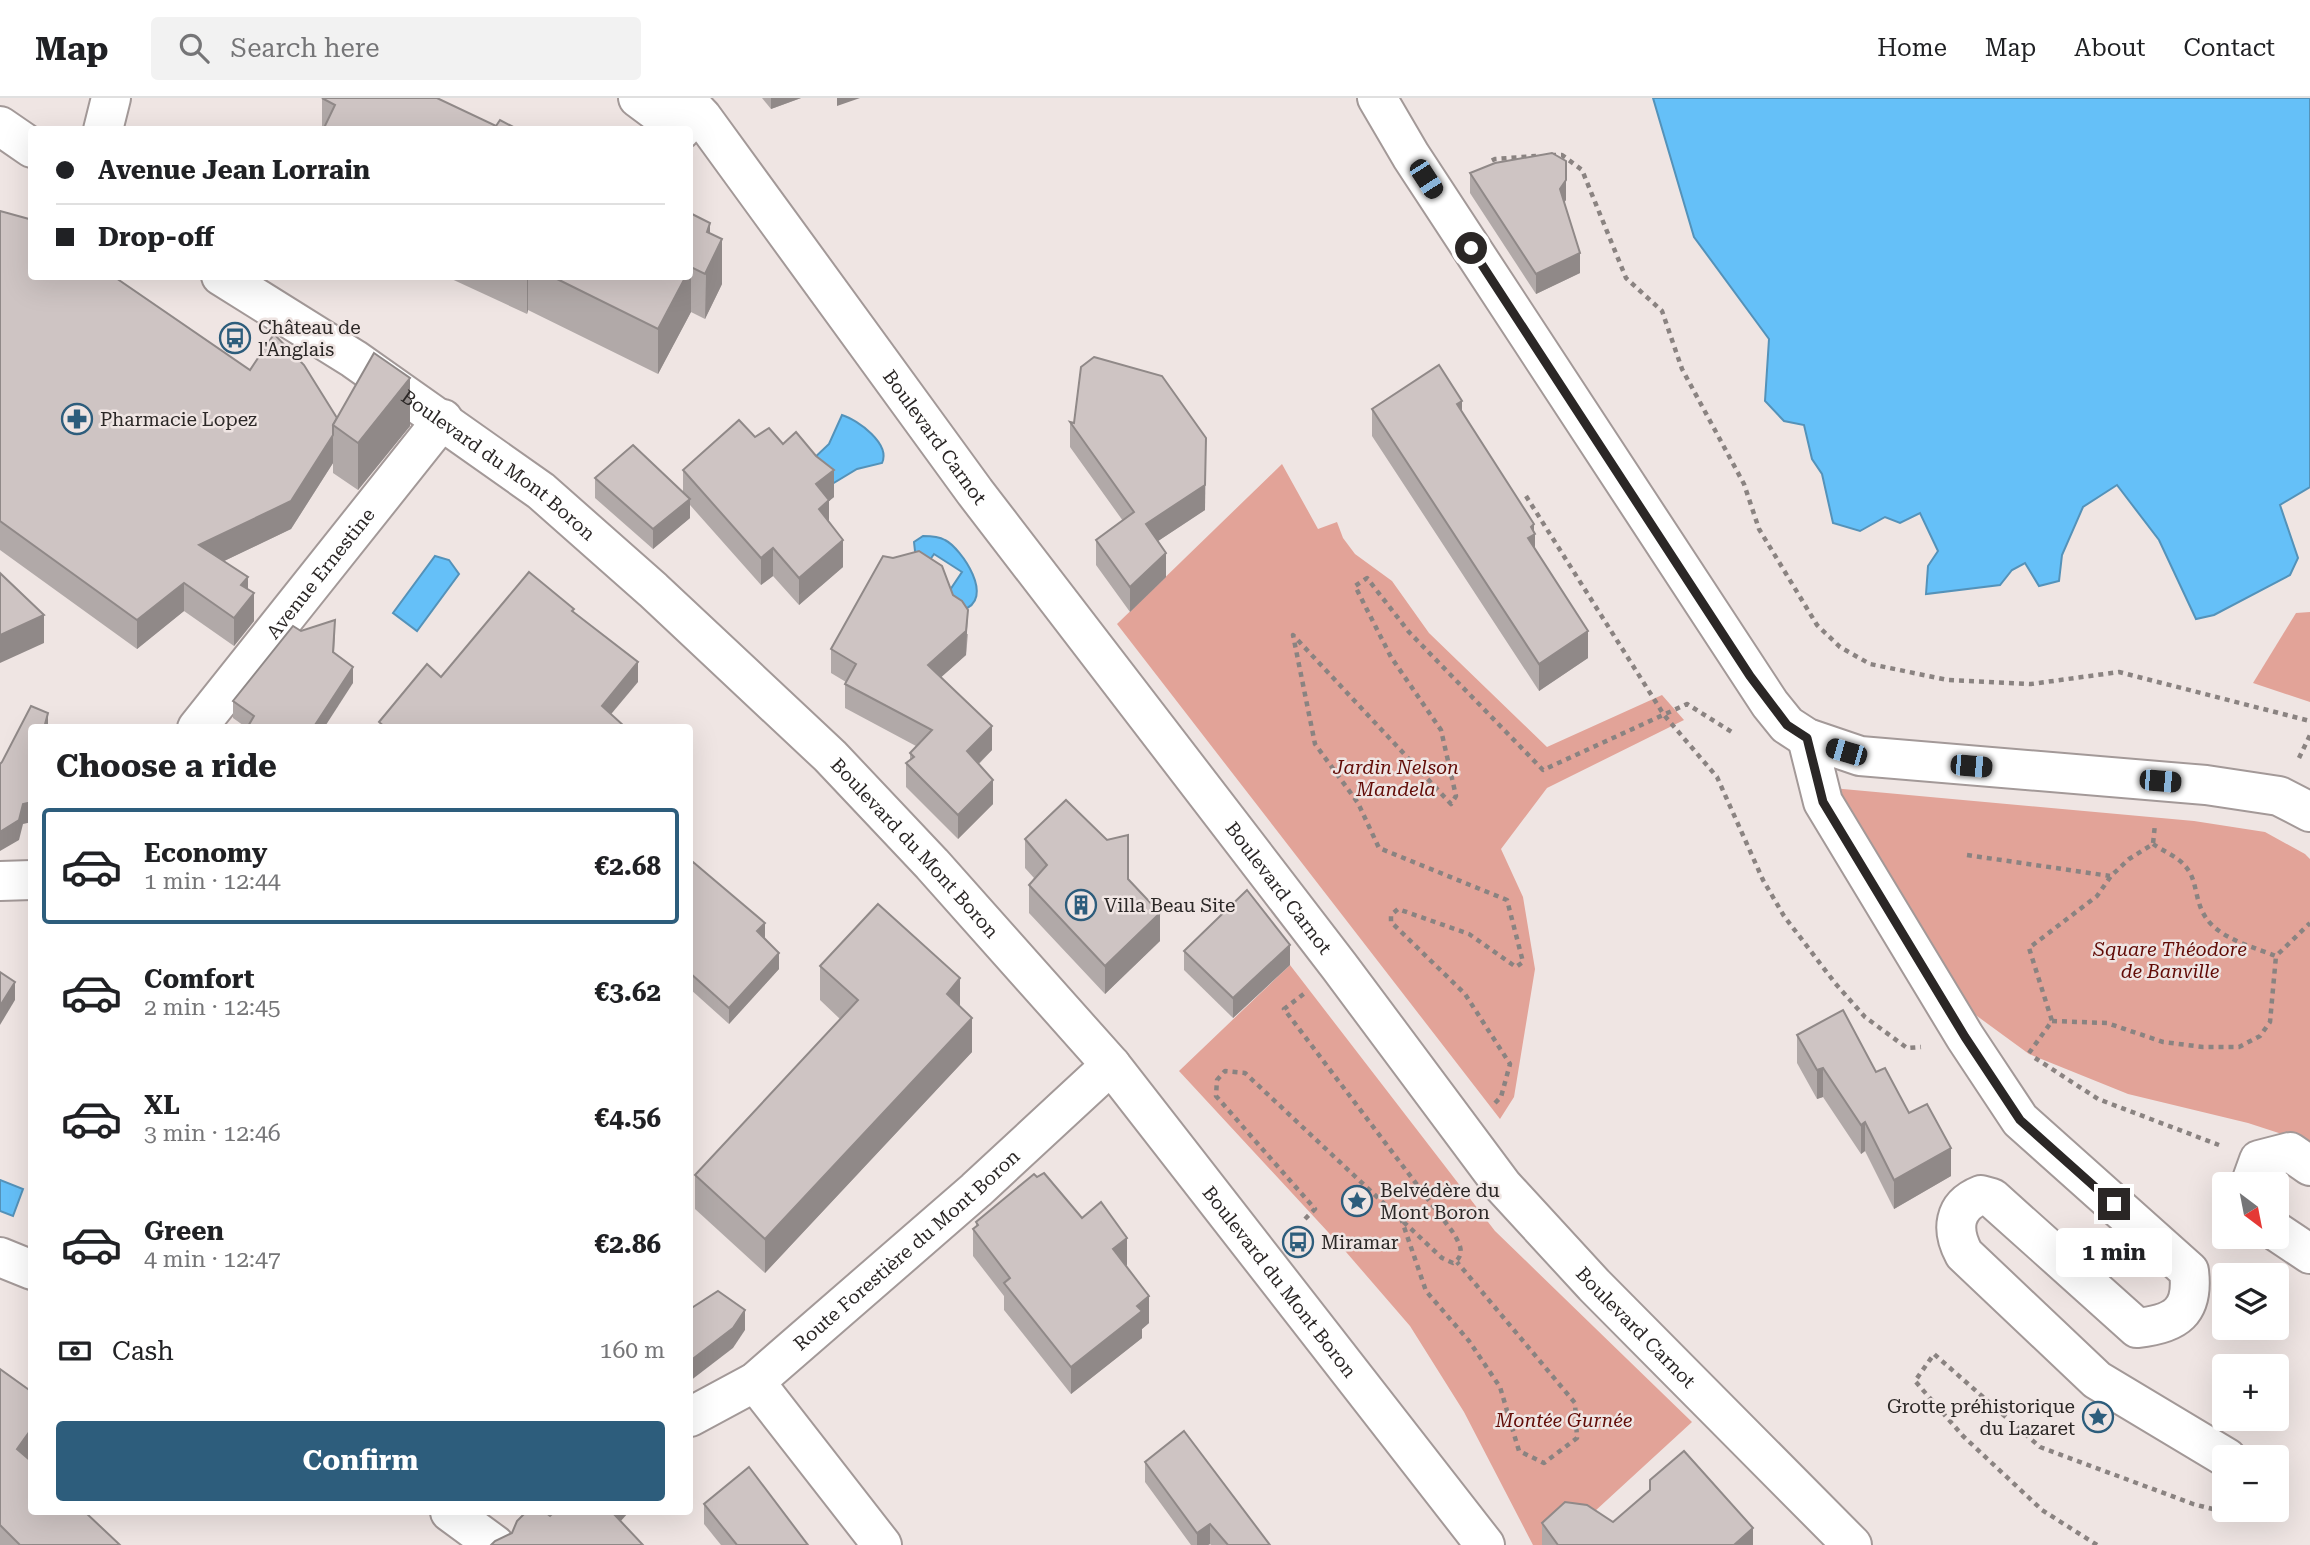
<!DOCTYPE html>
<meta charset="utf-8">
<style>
body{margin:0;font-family:"Roboto Serif",serif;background:#f2f2f2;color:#202124;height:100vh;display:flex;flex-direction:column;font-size:26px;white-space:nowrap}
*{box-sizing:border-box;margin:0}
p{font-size:23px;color:#757577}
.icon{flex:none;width:38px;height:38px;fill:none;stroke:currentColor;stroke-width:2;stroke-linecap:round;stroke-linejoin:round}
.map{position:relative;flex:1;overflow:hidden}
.panel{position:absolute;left:28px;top:626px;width:665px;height:791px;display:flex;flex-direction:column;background:#fff;border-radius:7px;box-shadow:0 7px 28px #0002}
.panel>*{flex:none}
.guide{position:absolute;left:28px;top:28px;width:665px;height:154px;border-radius:7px;box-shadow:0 7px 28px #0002;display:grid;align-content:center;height:154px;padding:0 28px;background:#fff}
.needle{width:46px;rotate:148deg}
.fabs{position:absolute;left:2212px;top:1074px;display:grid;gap:14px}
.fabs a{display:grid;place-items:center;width:77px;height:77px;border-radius:7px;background:#fff;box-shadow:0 7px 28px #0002;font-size:35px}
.end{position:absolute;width:32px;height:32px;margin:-16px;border:9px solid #2b2726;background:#fff;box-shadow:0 0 0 4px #fff}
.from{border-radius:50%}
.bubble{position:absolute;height:49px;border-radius:7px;background:#fff;box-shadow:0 7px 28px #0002;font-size:23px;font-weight:700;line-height:49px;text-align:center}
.car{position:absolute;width:21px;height:42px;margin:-21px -10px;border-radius:9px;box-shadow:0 0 5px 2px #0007;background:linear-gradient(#222 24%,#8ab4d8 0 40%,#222 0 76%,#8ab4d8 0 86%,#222 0)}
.guide b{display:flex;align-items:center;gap:24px;height:66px;font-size:26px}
.guide b+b{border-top:2px solid #e0e0e0}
.guide i{width:18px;height:18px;background:#202124}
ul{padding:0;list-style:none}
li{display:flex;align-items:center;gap:21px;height:116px;margin:0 14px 10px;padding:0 14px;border:4px solid transparent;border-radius:7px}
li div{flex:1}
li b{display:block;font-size:26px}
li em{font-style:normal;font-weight:700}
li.active{border-color:#2d5d7c}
li>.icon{width:63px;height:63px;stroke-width:1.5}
h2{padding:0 28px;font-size:32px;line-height:84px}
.pay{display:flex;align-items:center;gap:18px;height:77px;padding:0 28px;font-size:26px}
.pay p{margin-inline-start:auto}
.primary-button{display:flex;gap:14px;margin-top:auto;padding:14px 28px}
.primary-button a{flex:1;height:80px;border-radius:7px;background:#2d5d7c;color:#fff;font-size:28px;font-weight:700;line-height:80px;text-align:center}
header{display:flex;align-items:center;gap:42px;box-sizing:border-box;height:98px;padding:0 35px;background:#fff;border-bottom:2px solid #e0e0e0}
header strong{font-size:33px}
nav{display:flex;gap:38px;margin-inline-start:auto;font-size:24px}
.search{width:490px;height:63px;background:#f2f2f2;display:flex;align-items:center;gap:18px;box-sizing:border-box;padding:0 24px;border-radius:7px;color:#757577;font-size:26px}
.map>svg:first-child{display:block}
.green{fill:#e2a398}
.water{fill:#65c0f8;stroke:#5492b9;stroke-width:2}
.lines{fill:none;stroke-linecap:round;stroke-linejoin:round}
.minor-casing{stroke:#a39998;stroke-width:42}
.major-casing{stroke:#a39998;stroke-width:42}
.path{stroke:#8a8381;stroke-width:4.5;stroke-dasharray:5 5;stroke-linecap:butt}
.minor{stroke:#fff;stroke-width:38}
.major{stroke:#fff;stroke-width:38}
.wall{fill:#b1a9a8}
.shaded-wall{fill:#908988}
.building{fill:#cec4c3;stroke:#908988;stroke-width:2}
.route{stroke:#2b2726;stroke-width:9}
.labels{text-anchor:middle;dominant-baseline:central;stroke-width:5;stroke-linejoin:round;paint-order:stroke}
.poi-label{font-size:19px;fill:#2b2726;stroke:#efe5e3;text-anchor:start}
.street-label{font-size:19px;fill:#2b2726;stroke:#efe5e3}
.park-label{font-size:19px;font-style:italic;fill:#610b06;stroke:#efe5e3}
</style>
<header>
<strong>Map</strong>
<div class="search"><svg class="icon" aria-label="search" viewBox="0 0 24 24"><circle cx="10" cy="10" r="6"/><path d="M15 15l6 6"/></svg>Search here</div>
<nav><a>Home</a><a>Map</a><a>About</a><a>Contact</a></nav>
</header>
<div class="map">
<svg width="2310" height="1447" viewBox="0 0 2310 1447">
<rect width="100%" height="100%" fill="#efe5e3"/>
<g class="green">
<polygon points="1282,366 1318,431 1337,424 1343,440 1355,456 1392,483 1429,535 1547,649 1662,597 1684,622 1547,690 1501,751 1523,799 1535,871 1514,999 1500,1021 1117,526"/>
<polygon points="2310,514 2310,604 2253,585 2296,515"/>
<polygon points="1832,690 2194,723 2265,734 2305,756 2310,761 2310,1045 2248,1025 2128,996 2029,956 1951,899"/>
<polygon points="1290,867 1495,1133 1692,1324 1558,1447 1533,1447 1464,1314 1410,1228 1340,1147 1179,973"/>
</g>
<g class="water">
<polygon points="1653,0 2310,0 2310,389 2280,407 2298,460 2290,477 2214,517 2196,521 2159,442 2117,387 2083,409 2062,457 2059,483 2039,488 2025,465 2012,472 2000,487 1926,496 1928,468 1938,453 1920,415 1900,425 1885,419 1860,433 1833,425 1822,376 1812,361 1804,327 1784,323 1765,303 1769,241 1694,139"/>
<path d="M842 317C858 322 891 346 882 365L857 371 832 386 810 364 829 346Z"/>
<path d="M923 438C930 438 938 438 945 442 961 450 997 502 962 512L948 495 962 474 934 456 925 469 916 462 914 444Z"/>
<polygon points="435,458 449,462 459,476 417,533 393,515"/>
<polygon points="0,1082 23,1091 13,1118 0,1113"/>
</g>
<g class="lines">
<g class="minor-casing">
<g id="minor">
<polyline points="1377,0 1411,58 1770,606 1787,627 1807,640 1860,658 2206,687 2279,698 2310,714"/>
<polyline points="0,28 32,50"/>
<polyline points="103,32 111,0"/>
<path id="s1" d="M221 178 354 261 541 393 653 492 830 658 932 766 1111 967 1485 1447"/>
<path id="s2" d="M197 630 443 321"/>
<path d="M1807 640 1823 704 1965 939 2020 1022 2189 1173C2194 1214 2176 1226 2137 1230L1992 1100 1981 1097C1953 1108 1951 1132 1964 1156L2097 1282 2227 1360"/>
<polyline points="0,783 32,782"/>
<polyline points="2250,1087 2259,1062 2290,1054 2310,1068"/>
<polyline points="2277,1134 2310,1156"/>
<polyline points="0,1159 32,1172"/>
<polyline points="755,1284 882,1447"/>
<path id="s3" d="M690 1319 755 1284 976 1092 1111 967"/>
<polyline points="450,1414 495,1447"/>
</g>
</g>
<g class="major-casing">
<g id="major">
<polyline points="638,0 681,32"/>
<path id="s4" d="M684 0 702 19 975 394 1339 868 1503 1088 1594 1187 1852 1447"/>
</g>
</g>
<g class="path">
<polyline points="1551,57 1562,57 1582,72 1626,180 1662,213 1682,271 1744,386 1759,431 1817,527 1840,549 1870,566 1948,582 2031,586 2119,574 2310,623"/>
<polyline points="1491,72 1491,63 1495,61 1536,58"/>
<polyline points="1526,398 1664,617 1717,679 1763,782 1784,818 1835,885 1865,919 1907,950 1921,949"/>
<polyline points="2299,660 2310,637"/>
<path d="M2153 746C2163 753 2178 759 2185 768 2200 784 2192 807 2212 827 2228 843 2256 850 2276 858L2310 825"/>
<polyline points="1967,757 2110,778"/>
<polyline points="2052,923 2107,925 2163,944 2203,949 2239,949 2260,938 2270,924 2276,858"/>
<polyline points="2029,955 2052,923 2029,850 2097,798 2111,778 2129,761 2153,746 2155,726"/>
<polyline points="2035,960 2098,1001 2219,1047"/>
<polyline points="1495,1005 1501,999 1510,966 1465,896 1391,824 1391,817 1398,811 1469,836 1516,869 1523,864 1507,802 1379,750 1358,705 1315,646 1293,537 1451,706 1456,698 1441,632 1391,559 1355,488 1367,480 1409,534 1543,672 1687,606 1735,636"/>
<polyline points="1401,1120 1426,1193 1469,1243 1500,1289 1519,1353 1544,1365 1577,1340 1575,1305 1457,1164"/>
<path d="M1305 1121 1315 1111 1216 998 1217 982 1225 973 1245 975 1442 1160 1453 1165C1467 1157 1459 1144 1452 1133L1284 911 1305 895"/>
<polyline points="2097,1447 2042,1412 1963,1338 1915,1283 1934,1256 2040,1349 2193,1406 2232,1416 2250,1412"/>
</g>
<use href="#minor" class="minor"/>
<use href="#major" class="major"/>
</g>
<g class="wall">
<polygon points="322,0 496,28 519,32 322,32"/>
<polygon points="762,0 801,0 771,11"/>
<polygon points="1470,75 1566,102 1564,104 1580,175 1536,196 1470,95"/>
<polygon points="0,113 250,272 337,320 410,328 358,392 333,375 333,365 291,431 224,463 248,491 254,523 234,548 184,513 137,551 0,452"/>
<polygon points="690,115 710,136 722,186 705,221 691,214 658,276 528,212 527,216 445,178 690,178"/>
<polygon points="1372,311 1462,313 1534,435 1535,451 1588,560 1539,593 1372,338"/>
<polygon points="1070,324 1205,412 1158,443 1166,479 1130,514 1096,467 1096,442 1123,423 1070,349"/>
<polygon points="755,339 783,346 834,399 829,403 829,424 843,469 799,507 773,478 761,487 690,407 690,420 653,451 595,400 595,380 683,394 683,372"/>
<polygon points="301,533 335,539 334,555 353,585 247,630 233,620 233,603"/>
<polygon points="968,536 966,557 941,579 992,652 979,666 993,706 958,741 906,689 906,665 910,662 910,655 916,648 845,610 845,586 846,584 831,575 831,551"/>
<polygon points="1025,741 1160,843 1105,896 1029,815 1029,787 1034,780 1025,770"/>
<polygon points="690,769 765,840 779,871 729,926 690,891"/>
<polygon points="1184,853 1290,867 1233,920 1184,872"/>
<polygon points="820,868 960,908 972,954 765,1175 695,1111 695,1077 840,921 820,902"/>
<polygon points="1797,937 1876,974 1909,1015 1951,1078 1894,1111 1865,1053 1861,1056 1823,999 1817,1001 1797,965"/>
<polygon points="1082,1120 1127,1167 1126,1168 1149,1225 1142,1231 1142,1240 1071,1296 1004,1212 1004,1198 973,1158 973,1131 976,1129 976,1124"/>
<polygon points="0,1271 32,1414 120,1447 0,1447"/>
<polygon points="1145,1364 1270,1447 1211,1447 1210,1446 1208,1447 1191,1447 1145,1384"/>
<polygon points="704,1406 808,1447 721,1447 704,1426"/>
<polygon points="1613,1424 1753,1447 1542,1447 1542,1425"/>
</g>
<g class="shaded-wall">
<polygon points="771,0 801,0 771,11"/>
<polygon points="837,0 860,0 837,8"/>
<polygon points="1566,63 1566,102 1560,111 1560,91"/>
<polygon points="710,125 710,165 722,141 722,186 705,221 707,134"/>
<polygon points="1580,155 1580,175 1536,196 1536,176"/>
<polygon points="691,169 691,214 658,276 658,231 686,178 690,178 690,171"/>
<polygon points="527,178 528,178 528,212 527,216"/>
<polygon points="410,280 410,328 358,392 358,345"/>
<polygon points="1462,303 1462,330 1457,306"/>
<polygon points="333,337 333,365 291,431 199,475 199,447"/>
<polygon points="1206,340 1205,412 1146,451 1146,426"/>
<polygon points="834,372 834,399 829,403 829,429 819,438 816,386"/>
<polygon points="690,401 690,420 653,451 653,431"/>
<polygon points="1534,426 1534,437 1535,436 1535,464 1528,440 1531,429"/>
<polygon points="843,442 843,469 799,507 799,480"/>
<polygon points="773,450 773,478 761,487 761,460"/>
<polygon points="1166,455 1166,479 1130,514 1130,489"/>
<polygon points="248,479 248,503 254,495 254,523 234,548 234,520 241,487"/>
<polygon points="184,485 184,513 137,551 137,522"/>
<polygon points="968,512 966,557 928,591 928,567"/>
<polygon points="44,517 44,545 0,565 0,537"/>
<polygon points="1588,533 1588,560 1539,593 1539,566"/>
<polygon points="638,564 638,584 602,627 602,608"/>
<polygon points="353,569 353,585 324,630 313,630"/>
<polygon points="48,615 48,630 44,630"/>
<polygon points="992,628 992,652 967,677 967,653"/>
<polygon points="993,682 993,706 958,741 958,717"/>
<polygon points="32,704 32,724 23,726 19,742 0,753 0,734 23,706"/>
<polygon points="1160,815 1160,843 1105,896 1105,868"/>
<polygon points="765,825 765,841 757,833"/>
<polygon points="1290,847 1290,867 1233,920 1233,900"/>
<polygon points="779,855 779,871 729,926 729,910"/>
<polygon points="960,880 960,914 947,896"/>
<polygon points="15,884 15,902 0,927 0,908"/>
<polygon points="972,920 972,954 765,1175 765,1141"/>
<polygon points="1823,970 1823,999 1817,1001 1817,972"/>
<polygon points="1865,1024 1865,1053 1861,1056 1861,1027"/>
<polygon points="1951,1050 1951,1078 1894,1111 1894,1082"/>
<polygon points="1127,1140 1127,1167 1113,1178 1113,1151"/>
<polygon points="1149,1198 1149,1225 1142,1231 1142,1240 1071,1296 1071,1269"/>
<polygon points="745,1212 745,1232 733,1250 690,1283 690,1263"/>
<polygon points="32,1330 32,1366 17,1351"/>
<polygon points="609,1414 629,1414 609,1436"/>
<polygon points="1210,1426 1210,1446 1208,1447 1197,1447 1197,1435"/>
<polygon points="1753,1430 1753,1447 1734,1447"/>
</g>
<g class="building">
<polygon points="322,0 437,0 496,28 500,22 519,32 323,32 335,7"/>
<polygon points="1552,55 1566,63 1566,82 1560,91 1580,155 1536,176 1470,75 1495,65"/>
<polygon points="0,113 29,121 32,123 32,178 113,178 250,272 274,236 304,267 337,320 333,327 333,337 291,403 199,447 248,479 241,487 254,495 234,520 184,485 137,522 0,423"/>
<polygon points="690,115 710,125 707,134 722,141 705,176 691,169 690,171"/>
<polygon points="551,178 686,178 658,231"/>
<polygon points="374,255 410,280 358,345 333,327"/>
<polygon points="1094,259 1162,278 1206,340 1205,387 1146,426 1166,455 1130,489 1096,442 1134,414 1070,324 1074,325 1081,269"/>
<polygon points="1439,267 1462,303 1457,306 1534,426 1531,429 1535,436 1528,440 1588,533 1539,566 1372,311"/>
<polygon points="739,322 755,339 769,330 783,346 796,334 816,358 834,372 816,386 829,402 819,411 843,442 799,480 773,450 761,460 683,372"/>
<polygon points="633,347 690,401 653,431 595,380"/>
<polygon points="919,453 942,468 953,497 962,503 968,512 966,533 928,567 992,628 967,653 993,682 958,717 906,665 914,659 910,655 932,632 845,586 856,566 831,551 883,458 893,460"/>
<polygon points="529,474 574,511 572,513 638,564 602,608 624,628 622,630 386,630 379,624 427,566 441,579"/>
<polygon points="0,475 44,517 0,537"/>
<polygon points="335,522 333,554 353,569 313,630 247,630 254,618 233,603 293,528 301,533"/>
<polygon points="31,608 48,615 44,630 32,630 32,704 23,706 19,722 0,734 0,666 2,664"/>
<polygon points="1066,702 1107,742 1128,737 1128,781 1160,815 1105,868 1029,787 1047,767 1025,741"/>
<polygon points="693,764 765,825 757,833 779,855 729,910 690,875 690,769"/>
<polygon points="1247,792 1290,847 1233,900 1184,853"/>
<polygon points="878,806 960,880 947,896 972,920 765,1141 695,1077 858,902 820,868"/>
<polygon points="0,874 15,884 0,908"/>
<polygon points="1843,912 1876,974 1885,970 1909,1015 1927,1006 1951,1050 1894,1082 1865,1024 1861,1027 1823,970 1817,972 1797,937"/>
<polygon points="1044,1075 1082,1120 1101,1104 1127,1140 1113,1151 1149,1198 1137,1208 1142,1213 1071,1269 1004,1185 1010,1180 973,1131 978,1127 976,1124 1034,1076 1037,1079"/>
<polygon points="718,1193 745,1212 733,1230 690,1263 690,1211"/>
<polygon points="0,1271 32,1294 32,1330 17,1351 32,1364 32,1414 85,1414 120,1447 20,1447 0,1427"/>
<polygon points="1184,1333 1270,1447 1228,1447 1210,1426 1197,1435 1145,1364"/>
<polygon points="1684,1353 1753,1430 1734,1447 1558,1447 1542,1425 1565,1404 1587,1407 1613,1424 1650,1392 1650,1382"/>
<polygon points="749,1369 808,1447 737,1447 704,1406"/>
<polygon points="526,1414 545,1414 550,1418 554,1414 612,1414 643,1447 491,1447 495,1443 512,1435 517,1423"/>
</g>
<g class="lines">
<polyline class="route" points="1471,150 1750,578 1787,627 1807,640 1823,704 1965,939 2020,1022 2114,1106"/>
</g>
<defs>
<g id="bus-ring" transform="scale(1.575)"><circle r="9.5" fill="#efe5e3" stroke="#2d5d7c" stroke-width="1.5"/><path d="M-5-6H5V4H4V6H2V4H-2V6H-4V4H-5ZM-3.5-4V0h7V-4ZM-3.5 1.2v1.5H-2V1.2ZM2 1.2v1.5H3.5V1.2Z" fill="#2d5d7c"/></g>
<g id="pharmacy-ring" transform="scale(1.575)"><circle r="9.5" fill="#efe5e3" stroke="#2d5d7c" stroke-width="1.5"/><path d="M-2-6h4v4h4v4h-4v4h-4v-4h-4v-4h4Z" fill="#2d5d7c"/></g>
<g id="building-ring" transform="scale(1.575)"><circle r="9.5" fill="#efe5e3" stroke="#2d5d7c" stroke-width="1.5"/><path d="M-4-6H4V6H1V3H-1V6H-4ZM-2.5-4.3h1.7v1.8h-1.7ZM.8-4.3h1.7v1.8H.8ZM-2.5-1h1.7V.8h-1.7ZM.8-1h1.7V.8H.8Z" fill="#2d5d7c"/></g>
<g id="sight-ring" transform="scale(1.575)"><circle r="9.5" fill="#efe5e3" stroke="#2d5d7c" stroke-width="1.5"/><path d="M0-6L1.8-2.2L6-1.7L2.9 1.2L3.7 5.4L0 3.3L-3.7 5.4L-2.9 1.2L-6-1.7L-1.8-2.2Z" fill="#2d5d7c"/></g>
</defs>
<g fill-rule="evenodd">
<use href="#bus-ring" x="235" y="240"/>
<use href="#pharmacy-ring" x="77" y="321"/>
<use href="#building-ring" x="1081" y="807"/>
<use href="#sight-ring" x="1357" y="1103"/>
<use href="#bus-ring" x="1298" y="1144"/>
<use href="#sight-ring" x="2098" y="1319"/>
</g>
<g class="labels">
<g class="poi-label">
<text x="258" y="229">Château de<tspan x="258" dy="22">l'Anglais</tspan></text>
<text x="100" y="321">Pharmacie Lopez</text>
<text x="1104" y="807">Villa Beau Site</text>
<text x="1380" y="1092">Belvédère du<tspan x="1380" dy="22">Mont Boron</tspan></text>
<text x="1321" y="1144">Miramar</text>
<text x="2075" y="1308" text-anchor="end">Grotte préhistorique<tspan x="2075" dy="22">du Lazaret</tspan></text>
</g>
<g class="street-label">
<text stroke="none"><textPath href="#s4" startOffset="422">Boulevard Carnot</textPath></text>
<text stroke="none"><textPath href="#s1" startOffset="336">Boulevard du Mont Boron</textPath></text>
<text stroke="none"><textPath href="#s2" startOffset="198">Avenue Ernestine</textPath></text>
<text stroke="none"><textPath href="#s1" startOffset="903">Boulevard du Mont Boron</textPath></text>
<text stroke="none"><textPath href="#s4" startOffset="989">Boulevard Carnot</textPath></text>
<text stroke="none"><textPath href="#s3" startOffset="275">Route Forestière du Mont Boron</textPath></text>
<text stroke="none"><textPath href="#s1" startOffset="1470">Boulevard du Mont Boron</textPath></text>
<text stroke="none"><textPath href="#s4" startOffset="1556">Boulevard Carnot</textPath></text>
</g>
<g class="park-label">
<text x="1396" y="669">Jardin Nelson<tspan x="1396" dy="22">Mandela</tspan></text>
<text x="2170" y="851">Square Théodore<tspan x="2170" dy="22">de Banville</tspan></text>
<text x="1564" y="1322">Montée Gurnée</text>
</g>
</g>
</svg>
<div class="fabs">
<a><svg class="needle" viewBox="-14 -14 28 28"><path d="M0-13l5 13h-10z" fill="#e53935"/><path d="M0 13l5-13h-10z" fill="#757577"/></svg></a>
<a><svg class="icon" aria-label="layers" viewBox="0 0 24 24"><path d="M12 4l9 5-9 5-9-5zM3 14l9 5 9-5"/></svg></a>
<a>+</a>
<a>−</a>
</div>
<i class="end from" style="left:1471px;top:150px"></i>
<i class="end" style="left:2114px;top:1106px"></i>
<div class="bubble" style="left:2056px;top:1130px;width:116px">1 min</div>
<i class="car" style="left:1426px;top:81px;rotate:147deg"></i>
<i class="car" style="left:1846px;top:654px;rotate:286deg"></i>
<i class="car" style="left:1971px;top:668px;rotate:95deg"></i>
<i class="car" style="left:2160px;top:683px;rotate:95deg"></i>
<div class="guide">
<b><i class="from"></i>Avenue Jean Lorrain</b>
<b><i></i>Drop-off</b>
</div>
<section class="panel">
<h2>Choose a ride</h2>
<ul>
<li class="active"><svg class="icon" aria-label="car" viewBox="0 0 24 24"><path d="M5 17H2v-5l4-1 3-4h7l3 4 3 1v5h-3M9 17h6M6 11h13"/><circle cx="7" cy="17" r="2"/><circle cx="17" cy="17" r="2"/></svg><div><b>Economy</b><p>1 min · 12:44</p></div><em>€2.68</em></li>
<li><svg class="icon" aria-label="car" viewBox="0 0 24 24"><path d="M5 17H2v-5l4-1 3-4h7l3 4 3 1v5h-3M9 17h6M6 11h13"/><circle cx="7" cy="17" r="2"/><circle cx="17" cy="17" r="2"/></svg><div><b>Comfort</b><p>2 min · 12:45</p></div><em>€3.62</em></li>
<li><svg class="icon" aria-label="car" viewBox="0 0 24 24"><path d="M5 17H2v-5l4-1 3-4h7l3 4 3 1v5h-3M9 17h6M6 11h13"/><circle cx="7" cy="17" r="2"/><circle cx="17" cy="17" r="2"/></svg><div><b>XL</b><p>3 min · 12:46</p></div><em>€4.56</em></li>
<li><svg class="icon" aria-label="car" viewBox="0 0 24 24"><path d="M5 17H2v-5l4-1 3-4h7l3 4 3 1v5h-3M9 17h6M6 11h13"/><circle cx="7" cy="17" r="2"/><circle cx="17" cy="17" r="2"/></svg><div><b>Green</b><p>4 min · 12:47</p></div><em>€2.86</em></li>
</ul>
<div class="pay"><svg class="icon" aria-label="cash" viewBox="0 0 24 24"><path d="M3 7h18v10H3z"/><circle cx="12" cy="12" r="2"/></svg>Cash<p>160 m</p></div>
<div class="primary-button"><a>Confirm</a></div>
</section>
</div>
